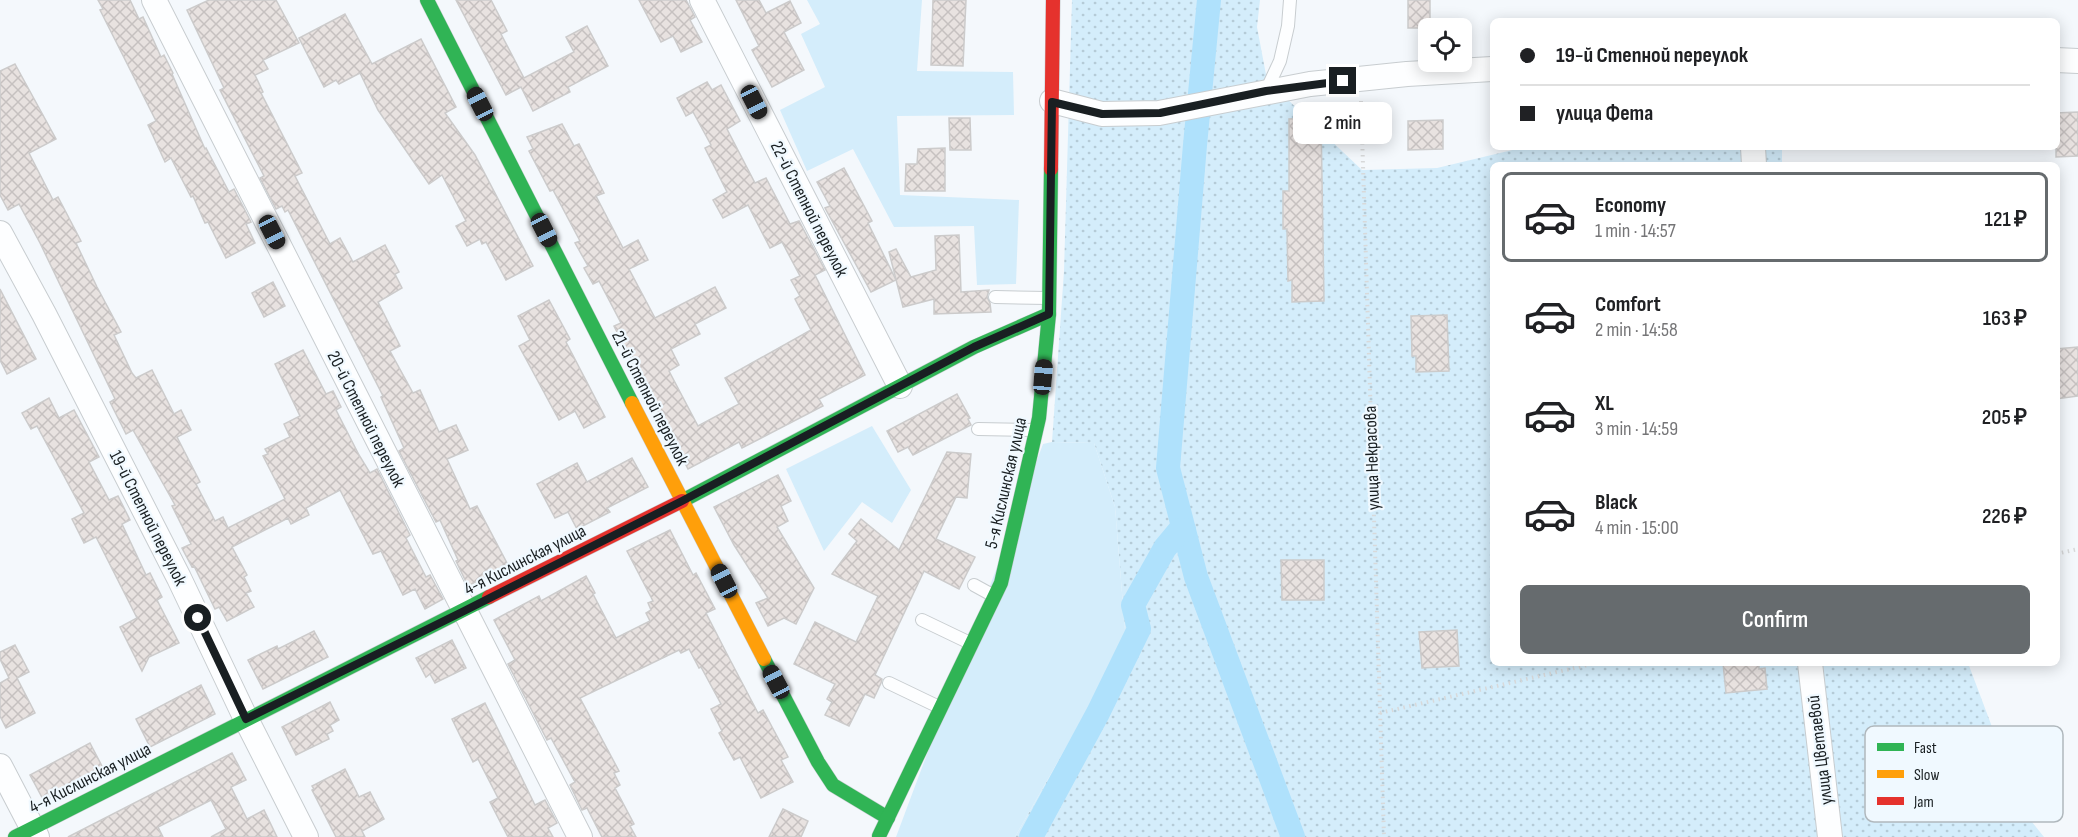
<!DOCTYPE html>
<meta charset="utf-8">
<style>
body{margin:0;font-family:"Sofia Sans Condensed",sans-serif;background:#f6f6f6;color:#202124;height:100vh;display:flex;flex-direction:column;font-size:22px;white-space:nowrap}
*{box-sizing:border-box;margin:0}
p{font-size:20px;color:#757577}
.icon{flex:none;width:33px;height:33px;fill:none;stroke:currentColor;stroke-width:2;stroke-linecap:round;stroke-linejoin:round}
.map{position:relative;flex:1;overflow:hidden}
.side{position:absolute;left:1490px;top:162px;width:570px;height:504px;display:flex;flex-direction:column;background:#fff;border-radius:9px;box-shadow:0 3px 15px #0003}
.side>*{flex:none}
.hud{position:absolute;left:1490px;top:18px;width:570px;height:132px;border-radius:9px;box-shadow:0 3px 15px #0003;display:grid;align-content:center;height:132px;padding:0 30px;background:#fff}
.buttons{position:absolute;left:1418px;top:18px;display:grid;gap:12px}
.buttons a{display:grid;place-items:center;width:54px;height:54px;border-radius:9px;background:#fff;box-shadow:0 3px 15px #0003;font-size:30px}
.end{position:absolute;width:27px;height:27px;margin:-14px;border:8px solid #191f22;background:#fff;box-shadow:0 0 0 3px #fff}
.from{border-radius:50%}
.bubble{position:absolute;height:42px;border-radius:9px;background:#fff;box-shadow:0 3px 15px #0003;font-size:20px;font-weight:600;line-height:42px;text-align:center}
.car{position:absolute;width:18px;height:36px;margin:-18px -9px;border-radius:8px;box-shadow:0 0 4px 2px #0007;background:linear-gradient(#222 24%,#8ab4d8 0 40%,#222 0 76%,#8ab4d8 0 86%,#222 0)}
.hud b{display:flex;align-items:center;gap:21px;height:57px;font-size:22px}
.hud b+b{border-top:2px solid #e0e0e0}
.hud i{width:15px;height:15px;background:#202124}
ul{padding:10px 0 0;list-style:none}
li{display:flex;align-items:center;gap:18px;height:90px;margin:0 12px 9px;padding:0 18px;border:3px solid transparent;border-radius:9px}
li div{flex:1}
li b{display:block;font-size:22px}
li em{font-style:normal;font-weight:600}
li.on{border-color:#666b6e}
li>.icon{width:54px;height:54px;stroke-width:1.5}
.primary-button{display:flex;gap:12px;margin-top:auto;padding:12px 30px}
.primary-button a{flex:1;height:69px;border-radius:9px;background:#666b6e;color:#fff;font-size:24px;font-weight:600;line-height:69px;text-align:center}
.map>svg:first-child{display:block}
.grass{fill:url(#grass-dots)}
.garden{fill:#d4edfb}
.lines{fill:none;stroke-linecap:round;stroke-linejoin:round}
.canal{stroke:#afe1fc;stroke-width:24}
.building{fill:url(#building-cross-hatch);stroke:#cccbcb;stroke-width:1.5}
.lane-casing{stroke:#c8cdd0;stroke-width:14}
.street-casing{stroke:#c8cdd0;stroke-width:26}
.fast-casing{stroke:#c8cdd0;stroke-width:15}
.slow-casing{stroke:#c8cdd0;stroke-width:15}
.jam-casing{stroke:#c8cdd0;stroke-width:15}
.path{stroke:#d8d9da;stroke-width:4;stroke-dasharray:1.5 4.5;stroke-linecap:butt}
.lane{stroke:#fdfeff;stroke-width:12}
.street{stroke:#fdfeff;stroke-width:24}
.fast{stroke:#30b455;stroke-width:14}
.slow{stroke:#ff9f0a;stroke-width:14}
.jam{stroke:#e5322d;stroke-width:14}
.route{stroke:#191f22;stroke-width:8}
.labels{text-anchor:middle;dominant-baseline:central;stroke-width:4.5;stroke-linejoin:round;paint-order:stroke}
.street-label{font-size:18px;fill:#191f22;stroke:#f0f9ff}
.key{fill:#f0f9ff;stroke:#b0b8bd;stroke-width:1.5}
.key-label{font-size:16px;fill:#191f22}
</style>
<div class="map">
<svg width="2078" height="837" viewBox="0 0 2078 837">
<defs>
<pattern id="grass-dots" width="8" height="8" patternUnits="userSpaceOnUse" patternTransform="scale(1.5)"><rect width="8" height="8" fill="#d4edfb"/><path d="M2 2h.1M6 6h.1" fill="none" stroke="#b5cbd7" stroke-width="1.8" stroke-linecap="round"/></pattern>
<pattern id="building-cross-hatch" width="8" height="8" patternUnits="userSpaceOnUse" patternTransform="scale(1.5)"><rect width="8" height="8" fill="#e8e2e0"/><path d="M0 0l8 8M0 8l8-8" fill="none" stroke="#c6c1c0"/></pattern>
</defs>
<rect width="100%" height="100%" fill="#f4f8fc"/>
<polygon class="grass" points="1072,0 1260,0 1257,27 1267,80 1362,170 1437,168 1525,147 1782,147 1782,165 1492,165 1492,663 1968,663 2024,812 2044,837 1015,837 1126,642 1115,507 1094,443 1052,442 1064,271"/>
<g class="garden">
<polygon points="807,0 922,0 917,71 1013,72 1014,115 897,116 900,195 1019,200 1016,284 977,285 974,226 894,227 853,149 807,171 780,110 825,87 801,34 820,24"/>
<polygon points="872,426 911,490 892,523 862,502 824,551 786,469"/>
<polygon points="1052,442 1094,443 1115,507 1126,642 1015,837 896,837 1043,444"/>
</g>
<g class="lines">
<g class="canal">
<polyline points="1209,0 1195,145 1168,468 1196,577 1293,837"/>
<polyline points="1031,837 1098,713 1139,629 1133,605 1165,548 1180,530 1184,530"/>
</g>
</g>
<g class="building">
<polygon points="98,0 130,0 139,19 143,17 161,57 164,55 173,73 172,74 205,149 206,148 229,192 234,189 251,222 246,224 255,243 226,258 208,222 205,223 193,196 191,197 171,158 165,162 148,125 156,121 100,10 103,9"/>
<polygon points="209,0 276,0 299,43 263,60 268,69 255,75 263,92 261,93 302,173 295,176 330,244 340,238 353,262 385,245 399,272 395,274 402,288 378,302 400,346 390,351 413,393 420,390 439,432 456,425 468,450 447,459 470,509 477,506 508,565 468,586 456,561 458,560 440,520 436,522 399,451 404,448 381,397 383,396 288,210 285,212 282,206 276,209 260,178 264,176 220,90 224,88 187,10"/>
<polygon points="456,0 491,0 507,31 501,34 524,78 574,52 566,37 587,26 608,66 568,87 570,92 533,111 521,87 506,95"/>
<polygon points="639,0 686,0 695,17 690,20 702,42 681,52 673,36 661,42"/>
<polygon points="736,0 759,0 766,13 790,1 801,23 784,32 804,70 772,87 752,50 759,46"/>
<polygon points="933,0 966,0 963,66 931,65"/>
<rect x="1408" y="0" width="22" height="28"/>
<polygon points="345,14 372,64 421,39 456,107 445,113 475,155 533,266 506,280 486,242 482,244 480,239 467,246 456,226 466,221 442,175 429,184 378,110 360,73 339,84 336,80 324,87 299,38"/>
<polygon points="15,64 56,139 29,153 53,200 58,197 81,241 76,243 97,287 121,332 114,335 132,373 136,378 152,370 174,414 181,410 191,430 177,437 200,482 196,484 215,521 223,517 228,528 285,499 263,456 268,454 265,449 290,437 284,424 300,416 275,364 303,350 326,394 333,391 341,407 336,410 359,455 370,473 377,469 410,535 406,538 426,577 430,575 443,599 425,609 415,589 403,595 381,551 373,554 340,490 306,508 309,515 291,524 288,518 232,547 247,575 244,577 251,591 246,593 254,607 227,621 219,607 215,609 194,566 192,567 182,548 191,544 172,506 175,505 133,430 126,434 110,402 115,399 40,243 19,204 8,210 0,195 0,71"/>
<polygon points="707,82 712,90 721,85 740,121 727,129 755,183 766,178 790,224 799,221 825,270 815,275 865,375 819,399 823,406 742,448 739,442 688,469 614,326 621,323 599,281 593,284 584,268 588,266 575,243 580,241 553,190 550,191 529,151 533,149 527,137 562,124 574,146 579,144 604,193 596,196 623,248 638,240 648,260 629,269 655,318 715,287 726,308 695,324 700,334 671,349 679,365 669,371 698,426 739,404 725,378 811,330 795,299 800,296 791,280 800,276 782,242 770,248 748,205 723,218 713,200 727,192 705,148 711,145 693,112 686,116 677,98"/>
<polygon points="2078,112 2078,156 2056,157 2056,113"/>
<polygon points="949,118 970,118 971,150 950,150"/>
<polygon points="1321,118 1324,301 1292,302 1292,280 1288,281 1287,229 1283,229 1283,191 1289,191 1289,119"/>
<polygon points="1443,120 1443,149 1408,150 1408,121"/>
<polygon points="945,148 945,191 905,191 906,164 917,164 918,149"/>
<polygon points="844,168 872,221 868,223 896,280 871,292 825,208 830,206 817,182"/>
<polygon points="959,235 961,292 989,290 987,297 990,303 991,312 934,314 934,299 903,307 889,252 896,249 911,277 936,270 935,236"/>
<polygon points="273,282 285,306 264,317 252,293"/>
<polygon points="0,289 36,359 7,374 0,360"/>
<polygon points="549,300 570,339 566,342 605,417 584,428 575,411 559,420 519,346 530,340 518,316"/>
<polygon points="1447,315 1449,371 1416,372 1416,356 1412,356 1411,316"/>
<polygon points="2078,347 2078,396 2056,399 2056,349"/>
<polygon points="957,394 970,418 968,419 971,425 913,455 908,447 898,452 887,431"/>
<polygon points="49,398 59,418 74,410 99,457 89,462 109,500 118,496 130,520 122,524 146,575 150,573 162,597 157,600 179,643 149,657 142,671 120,627 137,618 96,537 84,543 72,519 84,513 37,426 31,429 22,413"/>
<polygon points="947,452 971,454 967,498 956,497 936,539 975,557 959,589 924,571 875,675 882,679 881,683 874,698 865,694 849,726 825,715 832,702 827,699 835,684 794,664 815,622 856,642 878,596 832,574 857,541 849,534 861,519 899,550"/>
<polygon points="632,458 648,487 607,508 610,512 577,529 568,512 555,518 537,484 577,463 587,482"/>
<polygon points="778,475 791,501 781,506 788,521 777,527 814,588 796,624 784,618 768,626 756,603 768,598 734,545 714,507"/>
<polygon points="670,530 693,575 696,573 715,609 706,613 727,654 758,713 763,710 788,757 781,760 793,782 761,798 740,757 734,760 719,733 722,731 711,709 721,704 701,667 699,668 689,649 681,653 679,650 580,698 619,771 614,773 620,785 615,788 634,824 630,826 636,837 602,837 587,808 582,810 570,785 575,782 551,738 547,740 508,664 515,660 494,620 539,596 541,601 586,576 595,593 593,594 616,638 650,621 646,613 651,610 648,603 653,601 627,551"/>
<polygon points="1281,560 1324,560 1324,600 1282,600"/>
<polygon points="1457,630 1459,666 1422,668 1419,632"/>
<polygon points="314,631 328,657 263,689 248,660 277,646 278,649"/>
<polygon points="452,640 466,668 435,683 430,674 426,677 416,658"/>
<polygon points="15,645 29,672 17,678 35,713 6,728 0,716 0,683 9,678 0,659 0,652"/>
<polygon points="1723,663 1759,663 1759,669 1765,668 1767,689 1726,693"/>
<polygon points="201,685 215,714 150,747 136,719"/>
<polygon points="330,702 339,720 330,725 333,731 327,734 329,739 296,755 282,727"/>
<polygon points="485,703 535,805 545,800 557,823 548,828 553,837 508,837 490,802 498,798 478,759 473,762 452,719"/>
<polygon points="90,743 104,770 44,801 30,775"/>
<polygon points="232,753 246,780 231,787 247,819 264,810 277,837 211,837 226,829 211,800 158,827 163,837 68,837"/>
<polygon points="345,769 359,797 370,792 384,819 362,831 365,837 336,837 312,790 314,789 312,786"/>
<polygon points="783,809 808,821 801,837 769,837"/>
</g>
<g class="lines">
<g class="lane-casing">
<g id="lane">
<polyline points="1266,91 1280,61 1288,26 1290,0"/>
<polyline points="995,297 1048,298"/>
<polyline points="978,429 1033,430"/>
<polyline points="974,585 994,596"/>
<polyline points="922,620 970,643"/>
<polyline points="889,683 939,707"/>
</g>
</g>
<g class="street-casing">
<g id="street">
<polyline points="154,0 580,837"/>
<polyline points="702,0 900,386"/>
<polyline points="2056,60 2078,61"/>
<polyline points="1052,101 1102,114 1159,113 1310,84 1407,74 1492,69"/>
<polyline points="1753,147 1754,165"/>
<polyline points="0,233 44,314 179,578 246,719 306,837"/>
<polyline points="1810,663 1830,837"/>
<polyline points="0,766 37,837"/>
</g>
</g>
<g class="fast-casing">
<g id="fast">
<polyline points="427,0 632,403"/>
<polyline points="682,501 974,347 1049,314"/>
<polyline points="764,659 818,762 833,785 888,818"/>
<polyline points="879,836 1001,583 1039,418 1049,314 1051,169"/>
<polyline points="15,837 489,597"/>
</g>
</g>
<g class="slow-casing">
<polyline id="slow" points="632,403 764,659"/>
</g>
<g class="jam-casing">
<g id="jam">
<polyline points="1051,169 1053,0"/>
<polyline points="489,597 682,501"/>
</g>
</g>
<g class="path">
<polyline points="1361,101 1384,837"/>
<polyline points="2056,554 2078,549"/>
<polyline points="1380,713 1596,663"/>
</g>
<use href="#lane" class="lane"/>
<use href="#street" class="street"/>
<use href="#fast" class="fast"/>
<use href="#slow" class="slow"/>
<use href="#jam" class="jam"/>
</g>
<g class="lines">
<polyline class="route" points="198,618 246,719 464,611 682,501 974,347 1049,314 1052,102 1102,114 1160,113 1266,91 1343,81"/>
</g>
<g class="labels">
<g class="street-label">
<text transform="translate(809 209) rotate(63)">22-й Степной переулок</text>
<text transform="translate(650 398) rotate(63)">21-й Степной переулок</text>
<text transform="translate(366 419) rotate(63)">20-й Степной переулок</text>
<text transform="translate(1372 458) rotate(-92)">улица Некрасова</text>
<text transform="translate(1006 483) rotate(-77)">5-я Кислинская улица</text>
<text transform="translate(148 518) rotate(63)">19-й Степной переулок</text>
<text transform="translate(525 560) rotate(-27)">4-я Кислинская улица</text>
<text transform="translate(1820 750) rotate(-97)">улица Цветаевой</text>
<text transform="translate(90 778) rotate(-27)">4-я Кислинская улица</text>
</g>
</g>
<rect x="1865" y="726" width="198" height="96" rx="9" class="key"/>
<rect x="1877" y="743" width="27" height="8" fill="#30b455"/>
<rect x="1877" y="770" width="27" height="8" fill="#ff9f0a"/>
<rect x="1877" y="797" width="27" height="8" fill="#e5322d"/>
<g class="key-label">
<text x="1914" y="753">Fast</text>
<text x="1914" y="780">Slow</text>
<text x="1914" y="807">Jam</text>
</g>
</svg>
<div class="buttons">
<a><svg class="icon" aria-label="locate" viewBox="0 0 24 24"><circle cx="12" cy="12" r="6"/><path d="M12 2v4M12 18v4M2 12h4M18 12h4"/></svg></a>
</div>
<i class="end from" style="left:198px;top:618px"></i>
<i class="end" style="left:1343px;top:81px"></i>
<div class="bubble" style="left:1293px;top:102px;width:99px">2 min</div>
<i class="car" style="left:754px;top:102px;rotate:153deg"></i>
<i class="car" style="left:480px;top:104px;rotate:333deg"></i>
<i class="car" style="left:544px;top:230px;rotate:153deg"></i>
<i class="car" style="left:272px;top:232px;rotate:153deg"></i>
<i class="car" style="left:1043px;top:377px;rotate:5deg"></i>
<i class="car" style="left:724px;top:581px;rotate:333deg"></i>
<i class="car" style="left:776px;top:682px;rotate:332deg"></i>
<div class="hud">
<b><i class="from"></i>19-й Степной переулок</b>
<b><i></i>улица Фета</b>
</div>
<section class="side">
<ul>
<li class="on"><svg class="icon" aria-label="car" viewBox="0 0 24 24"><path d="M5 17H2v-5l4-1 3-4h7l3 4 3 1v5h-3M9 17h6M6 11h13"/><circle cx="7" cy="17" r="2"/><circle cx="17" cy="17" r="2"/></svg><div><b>Economy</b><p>1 min · 14:57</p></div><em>121 ₽</em></li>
<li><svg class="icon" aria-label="car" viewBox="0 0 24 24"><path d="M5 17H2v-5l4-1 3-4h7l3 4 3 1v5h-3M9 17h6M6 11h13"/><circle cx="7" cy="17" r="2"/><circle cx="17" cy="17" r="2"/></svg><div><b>Comfort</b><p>2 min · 14:58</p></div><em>163 ₽</em></li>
<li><svg class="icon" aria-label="car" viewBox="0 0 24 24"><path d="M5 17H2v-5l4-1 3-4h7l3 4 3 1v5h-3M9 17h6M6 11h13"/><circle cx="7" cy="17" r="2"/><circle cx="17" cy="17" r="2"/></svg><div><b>XL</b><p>3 min · 14:59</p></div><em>205 ₽</em></li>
<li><svg class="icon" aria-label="car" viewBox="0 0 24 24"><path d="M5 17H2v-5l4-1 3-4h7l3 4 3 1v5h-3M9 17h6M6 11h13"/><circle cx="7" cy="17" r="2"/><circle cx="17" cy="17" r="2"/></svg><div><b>Black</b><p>4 min · 15:00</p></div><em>226 ₽</em></li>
</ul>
<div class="primary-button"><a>Confirm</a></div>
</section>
</div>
